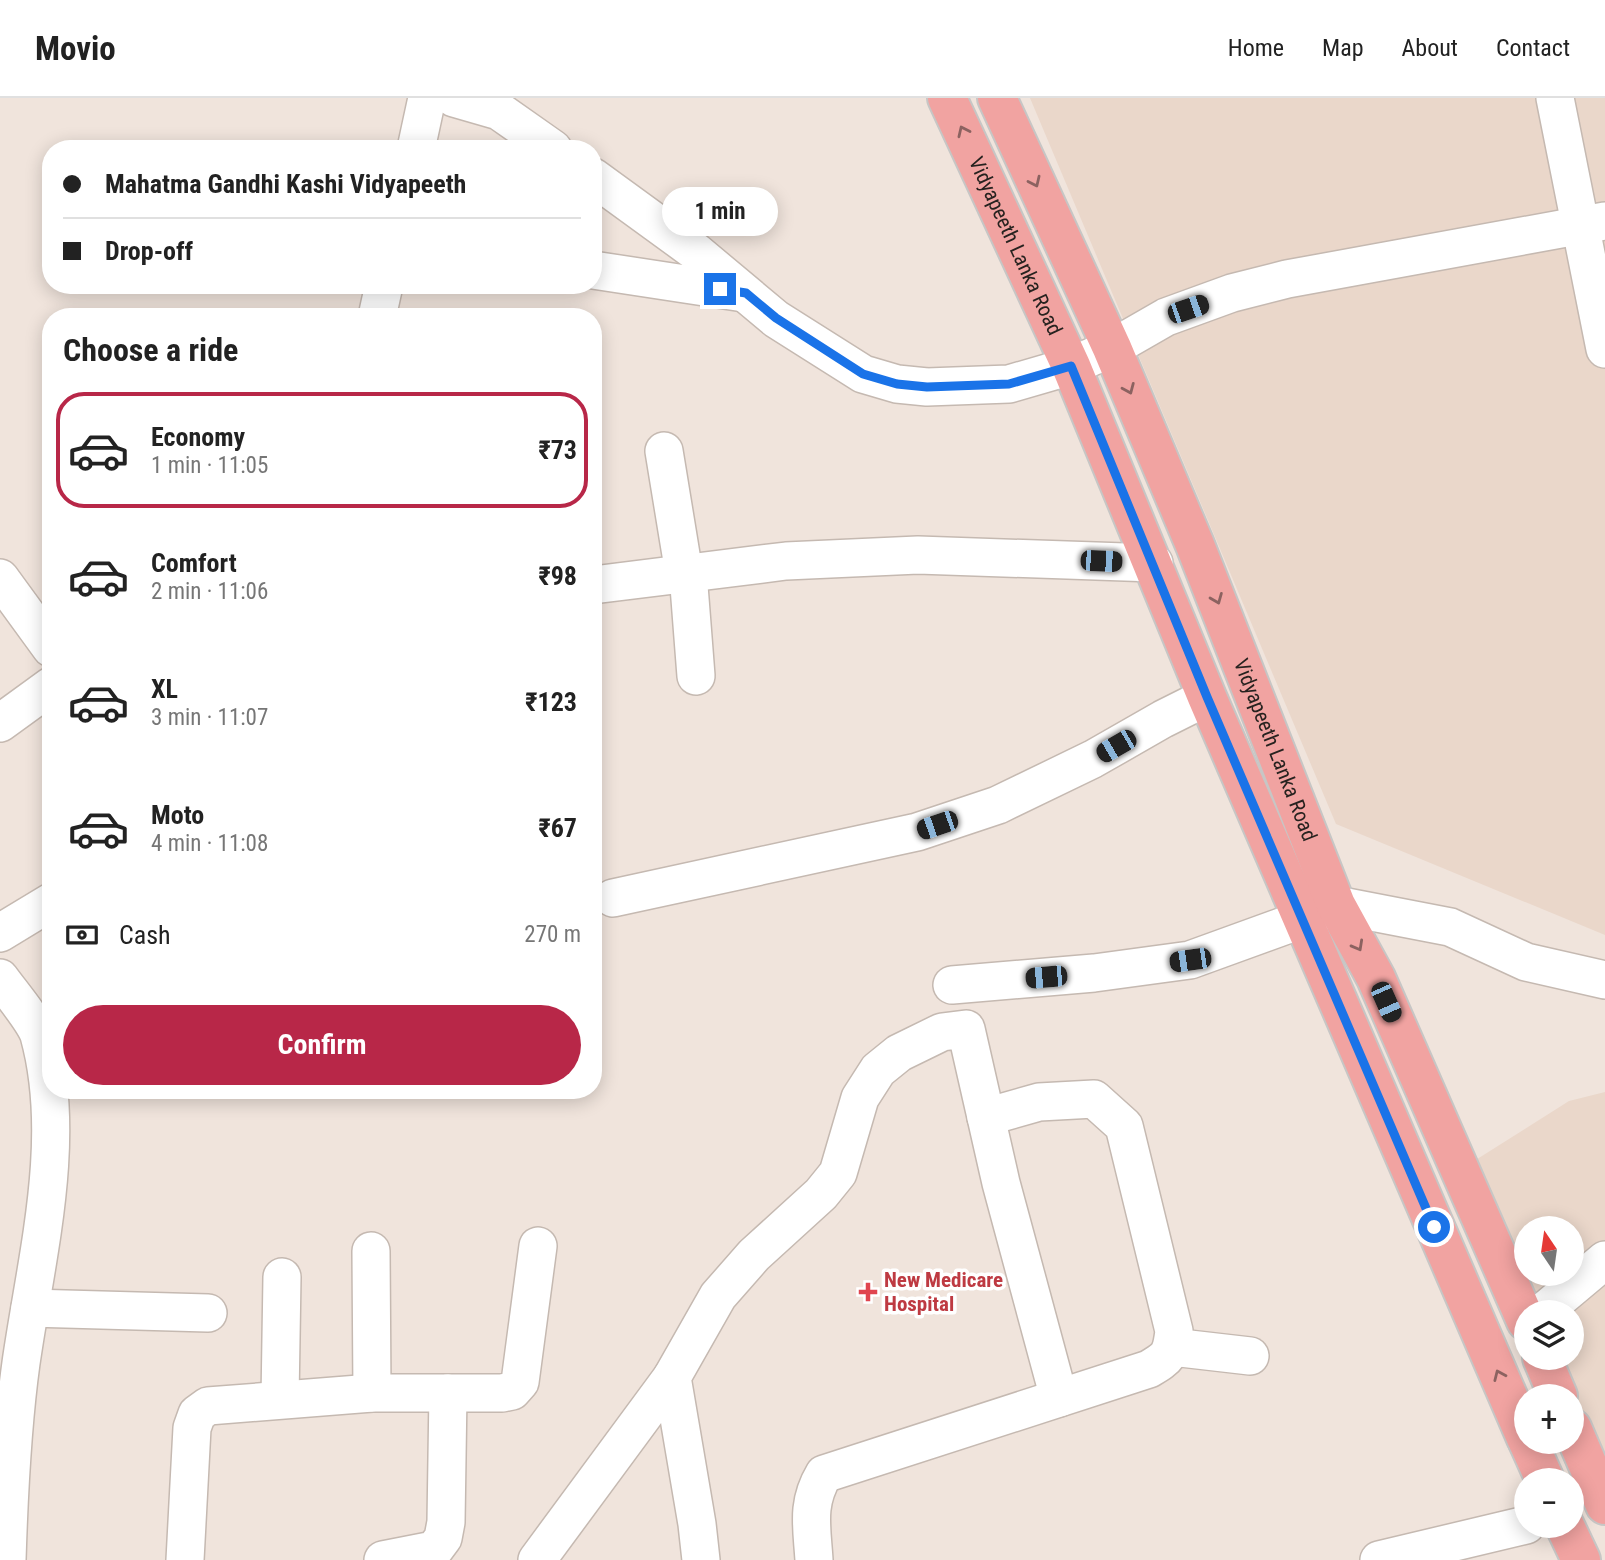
<!DOCTYPE html>
<meta charset="utf-8">
<style>
body{margin:0;font-family:"Roboto Condensed",sans-serif;background:#f6f6f6;color:#222;height:100vh;display:flex;flex-direction:column;font-size:26px;white-space:nowrap}
*{box-sizing:border-box;margin:0}
p{font-size:23px;color:#767676}
.icon{flex:none;width:38px;height:38px;fill:none;stroke:currentColor;stroke-width:2;stroke-linecap:round;stroke-linejoin:round}
.map{position:relative;flex:1;overflow:hidden}
.sheet{position:absolute;left:42px;top:210px;width:560px;height:791px;display:flex;flex-direction:column;background:#fff;border-radius:28px;box-shadow:0 4px 18px #0003}
.sheet>*{flex:none}
.banner{position:absolute;left:42px;top:42px;width:560px;height:154px;border-radius:28px;box-shadow:0 4px 18px #0003;display:grid;align-content:center;height:154px;padding:0 21px;background:#fff}
.needle{width:46px;rotate:347deg}
.fabs{position:absolute;left:1514px;top:1118px;display:grid;gap:14px}
.fabs a{display:grid;place-items:center;width:70px;height:70px;border-radius:50%;background:#fff;box-shadow:0 4px 18px #0003;font-size:35px}
.end{position:absolute;width:32px;height:32px;margin:-16px;border:9px solid #1a73e8;background:#fff;box-shadow:0 0 0 4px #fff}
.from{border-radius:50%}
.bubble{position:absolute;height:49px;border-radius:24px;background:#fff;box-shadow:0 4px 18px #0003;font-size:23px;font-weight:700;line-height:49px;text-align:center}
.car{position:absolute;width:21px;height:42px;margin:-21px -10px;border-radius:9px;box-shadow:0 0 5px 2px #0007;background:linear-gradient(#222 24%,#8ab4d8 0 40%,#222 0 76%,#8ab4d8 0 86%,#222 0)}
.banner b{display:flex;align-items:center;gap:24px;height:66px;font-size:26px}
.banner b+b{border-top:2px solid #e0e0e0}
.banner i{width:18px;height:18px;background:#222}
ul{padding:0;list-style:none}
li{display:flex;align-items:center;gap:21px;height:116px;margin:0 14px 10px;padding:0 7px;border:4px solid transparent;border-radius:28px}
li div{flex:1}
li b{display:block;font-size:26px}
li em{font-style:normal;font-weight:700}
li.current{border-color:#b82748}
li>.icon{width:63px;height:63px;stroke-width:1.5}
h2{padding:0 21px;font-size:32px;line-height:84px}
.pay{display:flex;align-items:center;gap:18px;height:77px;padding:0 21px;font-size:26px}
.pay p{margin-inline-start:auto}
.primary-button{display:flex;gap:14px;margin-top:auto;padding:14px 21px}
.primary-button a{flex:1;height:80px;border-radius:42px;background:#b82748;color:#fff;font-size:28px;font-weight:700;line-height:80px;text-align:center}
header{display:flex;align-items:center;gap:42px;box-sizing:border-box;height:98px;padding:0 35px;background:#fff;border-bottom:2px solid #e0e0e0}
header strong{font-size:33px}
nav{display:flex;gap:38px;margin-inline-start:auto;font-size:24px}
.map>svg:first-child{display:block}
.built{fill:#ead7ca;fill-rule:evenodd}
.lines{fill:none;stroke-linecap:round;stroke-linejoin:round}
.minor-casing{stroke:#c5b9b1;stroke-width:40}
.major-casing{stroke:#c7c6c5;stroke-width:42}
.minor{stroke:#fff;stroke-width:37}
.major{stroke:#f1a3a1;stroke-width:38}
.oneway{stroke:#8c6260}
.route{stroke:#1a73e8;stroke-width:9}
.health-dot{fill:#e0444e;stroke:#fff;stroke-width:2.5}
.labels{text-anchor:middle;dominant-baseline:central;stroke-width:7;stroke-linejoin:round;paint-order:stroke}
.street-label{font-size:21px;fill:#27221f;stroke:#fff}
.health-label{font-size:21px;font-weight:bold;fill:#be3a42;stroke:#fff;text-anchor:start}
</style>
<header>
<strong>Movio</strong>
<nav><a>Home</a><a>Map</a><a>About</a><a>Contact</a></nav>
</header>
<div class="map">
<svg width="1605" height="1462" viewBox="0 0 1605 1462">
<rect width="100%" height="100%" fill="#f0e4dc"/>
<g class="built">
<polygon points="1030,0 1605,0 1605,837 1336,726"/>
<path d="M1605 994V1380L1572 1311V1298L1546 1260H1572V1214H1526L1455 1075 1569 1003ZM1526 1130H1572V1176H1526Z"/>
</g>
<g class="lines">
<g class="minor-casing">
<g id="minor">
<polyline points="454,0 499,13 553,51"/>
<polyline points="1555,0 1605,251"/>
<polyline points="416,51 427,0"/>
<polyline points="593,79 696,154 776,221 863,276 897,286 927,289 1009,286 1071,268 1112,250 1166,219 1232,195 1287,181 1605,123"/>
<polyline points="593,172 744,195"/>
<polyline points="377,219 384,187"/>
<polyline points="664,353 684,475"/>
<polyline points="688,475 696,578"/>
<polyline points="0,480 51,550"/>
<polyline points="593,487 786,463 918,457 1154,465"/>
<polyline points="0,625 51,588"/>
<polyline points="613,800 917,734 998,707 1093,661 1163,621 1207,599"/>
<polyline points="0,835 51,804"/>
<path d="M0 880C10 894 34 922 39 937 68 1042 36 1160 21 1265 12 1330 9 1396 7 1462"/>
<polyline points="952,887 1094,875 1190,862 1303,821 1336,807 1450,829 1526,864 1605,882"/>
<polyline points="371,1153 372,1295"/>
<polyline points="30,1210 208,1215"/>
<polyline points="1543,1214 1605,1162"/>
<polyline points="1172,1249 1250,1258"/>
<polyline points="280,1301 282,1179"/>
<polyline points="185,1462 192,1330 197,1316 208,1308 372,1295 502,1295 512,1293 520,1284 538,1148"/>
<polyline points="383,1462 434,1452 443,1440 446,1424 448,1295"/>
<polyline points="537,1462 672,1279"/>
<polyline points="701,1462 697,1426 672,1279 718,1198 754,1157 821,1096 838,1075 860,1000 878,972 899,955 942,934 966,931 1001,1085 1059,1300"/>
<path d="M814 1462C812 1429 806 1406 824 1376L1149 1271C1169 1259 1171 1257 1174 1233L1124 1028 1094 1001 1039 1004 986 1019"/>
<polyline points="1379,1462 1526,1427"/>
</g>
</g>
<g class="major-casing">
<g id="major">
<path id="s1" d="M947 0 1071 268 1207 599 1526 1340"/>
<path id="s2" d="M997 0 1112 250 1195 447 1336 807 1376 880 1526 1223"/>
<polyline points="1542,1260 1558,1298"/>
<polyline points="1572,1330 1605,1407"/>
<polyline points="1528,1344 1545,1382"/>
<polyline points="1565,1428 1581,1462"/>
</g>
</g>
<use href="#minor" class="minor"/>
<use href="#major" class="major"/>
</g>
<defs><path id="oneway-chevron" d="M-2-3.5L2.5 0L-2 3.5" fill="none" stroke-width="1.6" stroke-linecap="round" stroke-linejoin="round" transform="scale(1.75)"/></defs>
<g class="oneway">
<use href="#oneway-chevron" transform="translate(963 33) rotate(-115)"/>
<use href="#oneway-chevron" transform="translate(1035 84) rotate(65)"/>
<use href="#oneway-chevron" transform="translate(1129 291) rotate(67)"/>
<use href="#oneway-chevron" transform="translate(1217 501) rotate(68)"/>
<use href="#oneway-chevron" transform="translate(1358 848) rotate(61)"/>
<use href="#oneway-chevron" transform="translate(1499 1277) rotate(-114)"/>
</g>
<g class="lines">
<polyline class="route" points="720,191 746,195 776,220 863,276 897,286 927,289 1009,286 1071,268 1207,599 1434,1129"/>
</g>
<path class="health-dot" d="M864.5 1183.5h7v7h7v7h-7v7h-7v-7h-7v-7h7z"/>
<g class="labels">
<g class="street-label">
<text stroke="none"><textPath href="#s1" startOffset="163">Vidyapeeth Lanka Road</textPath></text>
<text stroke="none"><textPath href="#s2" startOffset="709">Vidyapeeth Lanka Road</textPath></text>
</g>
<g class="health-label">
<text x="884" y="1182">New Medicare<tspan x="884" dy="24">Hospital</tspan></text>
</g>
</g>
</svg>
<div class="fabs">
<a><svg class="needle" viewBox="-14 -14 28 28"><path d="M0-13l5 13h-10z" fill="#e53935"/><path d="M0 13l5-13h-10z" fill="#767676"/></svg></a>
<a><svg class="icon" aria-label="layers" viewBox="0 0 24 24"><path d="M12 4l9 5-9 5-9-5zM3 14l9 5 9-5"/></svg></a>
<a>+</a>
<a>−</a>
</div>
<i class="end from" style="left:1434px;top:1129px"></i>
<i class="end" style="left:720px;top:191px"></i>
<div class="bubble" style="left:662px;top:89px;width:116px">1 min</div>
<i class="car" style="left:1188px;top:211px;rotate:71deg"></i>
<i class="car" style="left:1101px;top:463px;rotate:92deg"></i>
<i class="car" style="left:1116px;top:648px;rotate:240deg"></i>
<i class="car" style="left:937px;top:727px;rotate:251deg"></i>
<i class="car" style="left:1190px;top:862px;rotate:262deg"></i>
<i class="car" style="left:1046px;top:879px;rotate:265deg"></i>
<i class="car" style="left:1386px;top:904px;rotate:156deg"></i>
<div class="banner">
<b><i class="from"></i>Mahatma Gandhi Kashi Vidyapeeth</b>
<b><i></i>Drop-off</b>
</div>
<section class="sheet">
<h2>Choose a ride</h2>
<ul>
<li class="current"><svg class="icon" aria-label="car" viewBox="0 0 24 24"><path d="M5 17H2v-5l4-1 3-4h7l3 4 3 1v5h-3M9 17h6M6 11h13"/><circle cx="7" cy="17" r="2"/><circle cx="17" cy="17" r="2"/></svg><div><b>Economy</b><p>1 min · 11:05</p></div><em>₹73</em></li>
<li><svg class="icon" aria-label="car" viewBox="0 0 24 24"><path d="M5 17H2v-5l4-1 3-4h7l3 4 3 1v5h-3M9 17h6M6 11h13"/><circle cx="7" cy="17" r="2"/><circle cx="17" cy="17" r="2"/></svg><div><b>Comfort</b><p>2 min · 11:06</p></div><em>₹98</em></li>
<li><svg class="icon" aria-label="car" viewBox="0 0 24 24"><path d="M5 17H2v-5l4-1 3-4h7l3 4 3 1v5h-3M9 17h6M6 11h13"/><circle cx="7" cy="17" r="2"/><circle cx="17" cy="17" r="2"/></svg><div><b>XL</b><p>3 min · 11:07</p></div><em>₹123</em></li>
<li><svg class="icon" aria-label="car" viewBox="0 0 24 24"><path d="M5 17H2v-5l4-1 3-4h7l3 4 3 1v5h-3M9 17h6M6 11h13"/><circle cx="7" cy="17" r="2"/><circle cx="17" cy="17" r="2"/></svg><div><b>Moto</b><p>4 min · 11:08</p></div><em>₹67</em></li>
</ul>
<div class="pay"><svg class="icon" aria-label="cash" viewBox="0 0 24 24"><path d="M3 7h18v10H3z"/><circle cx="12" cy="12" r="2"/></svg>Cash<p>270 m</p></div>
<div class="primary-button"><a>Confirm</a></div>
</section>
</div>
